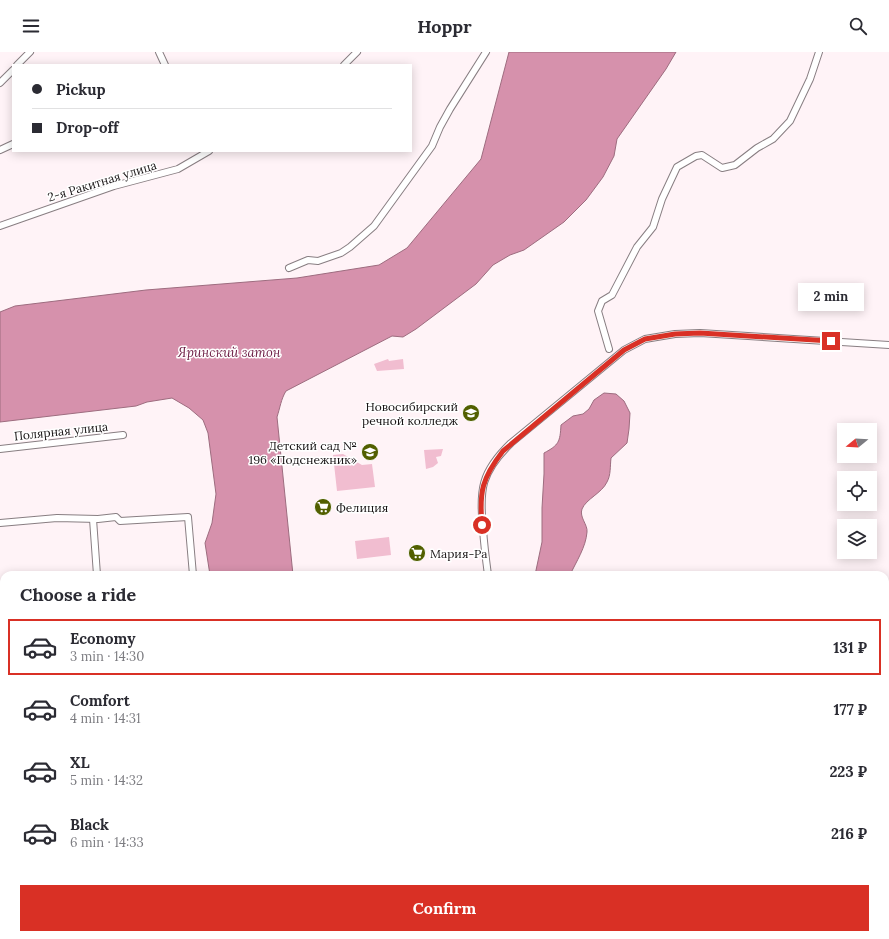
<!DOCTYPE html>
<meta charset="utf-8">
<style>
body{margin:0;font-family:Lora,serif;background:#f7f7f7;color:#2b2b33;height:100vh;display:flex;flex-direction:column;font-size:15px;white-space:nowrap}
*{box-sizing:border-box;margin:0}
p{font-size:13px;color:#7c7c81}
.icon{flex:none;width:22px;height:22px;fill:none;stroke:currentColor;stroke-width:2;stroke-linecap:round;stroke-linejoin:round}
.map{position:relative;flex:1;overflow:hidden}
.drawer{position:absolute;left:0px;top:519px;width:889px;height:368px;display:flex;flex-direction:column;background:#fff;border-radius:12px 12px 0 0;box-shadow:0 2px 10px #0003}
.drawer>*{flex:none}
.top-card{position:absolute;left:12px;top:12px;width:400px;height:88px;border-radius:0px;box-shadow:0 2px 10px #0003;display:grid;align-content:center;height:88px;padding:0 20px;background:#fff}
.needle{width:26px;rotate:252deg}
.controls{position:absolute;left:837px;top:371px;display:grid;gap:8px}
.controls a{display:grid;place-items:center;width:40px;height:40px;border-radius:0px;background:#fff;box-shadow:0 2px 10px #0003;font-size:20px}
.end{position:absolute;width:18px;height:18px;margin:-9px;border:5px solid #d93025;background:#fff;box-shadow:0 0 0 2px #fff}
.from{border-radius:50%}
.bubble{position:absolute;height:28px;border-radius:0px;background:#fff;box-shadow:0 2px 10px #0003;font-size:13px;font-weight:700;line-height:28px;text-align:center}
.top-card b{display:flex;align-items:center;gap:14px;height:38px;font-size:15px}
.top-card b+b{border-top:1px solid #e1e1e2}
.top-card i{width:10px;height:10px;background:#2b2b33}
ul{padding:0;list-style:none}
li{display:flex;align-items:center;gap:12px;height:56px;margin:0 8px 6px;padding:0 12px;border:2px solid transparent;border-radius:0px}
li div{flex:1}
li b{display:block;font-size:15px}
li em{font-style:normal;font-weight:700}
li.selected{border-color:#d93025}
li>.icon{width:36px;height:36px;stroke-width:1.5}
h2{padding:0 20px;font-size:18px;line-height:48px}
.button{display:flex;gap:8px;margin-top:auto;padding:8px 20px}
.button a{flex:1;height:46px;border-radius:0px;background:#d93025;color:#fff;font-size:16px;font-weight:700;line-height:46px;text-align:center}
header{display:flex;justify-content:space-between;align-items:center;height:52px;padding:0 20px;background:#fff;font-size:18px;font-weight:700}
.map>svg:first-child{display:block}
.green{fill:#f1bdd0}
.water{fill:#d691ac;stroke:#9d6c7f}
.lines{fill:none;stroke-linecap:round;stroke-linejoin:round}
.minor-casing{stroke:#887e82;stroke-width:8}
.minor{stroke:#fff;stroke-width:6}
.route{stroke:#d93025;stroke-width:5}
.labels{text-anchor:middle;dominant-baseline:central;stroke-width:3;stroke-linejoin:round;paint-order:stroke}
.street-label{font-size:12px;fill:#181415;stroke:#fff}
.poi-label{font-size:12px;fill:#181415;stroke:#fff;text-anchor:end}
.water-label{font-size:13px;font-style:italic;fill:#6c1c43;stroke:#fff}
</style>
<header><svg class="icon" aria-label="menu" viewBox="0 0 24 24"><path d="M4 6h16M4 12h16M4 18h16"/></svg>Hoppr<svg class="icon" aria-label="search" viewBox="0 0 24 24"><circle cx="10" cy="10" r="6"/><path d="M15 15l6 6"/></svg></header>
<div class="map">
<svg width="889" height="887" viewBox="0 0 889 887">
<rect width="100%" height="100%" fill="#fff3f7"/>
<g class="green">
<polygon points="388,307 389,309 403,307 404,317 377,319 374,312"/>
<polygon points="443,397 441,404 436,405 438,411 433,415 426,417 424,398"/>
<polygon points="343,402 362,413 372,412 375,435 337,439 333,403"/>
<polygon points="389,485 391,503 357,507 355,489"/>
</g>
<g class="water">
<path d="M509 0H676L666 17 617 87 614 104 603 125 586 148 564 170 524 198 510 203 493 213 476 232 416 277 403 285 392 284 286 339C281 347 280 356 277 365L293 523H210L205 491 212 471 216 442 208 381 203 368 189 356 172 346 147 350 136 354 0 370V260L15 254 146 238 297 226 379 213 407 196 481 107Z"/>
<path d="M604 341 616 342 624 349 630 361 629 377 627 391 611 406C610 414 611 423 607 430 602 441 586 447 582 457 579 465 588 473 587 480 586 495 576 510 570 523H535L542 490V456L544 422V401C559 393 560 390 561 373L573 364 583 362 589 357 594 348Z"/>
<polygon points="889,636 889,875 885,871 885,642"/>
<polygon points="516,883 716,883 724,887 514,887"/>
<polygon points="799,883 862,883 862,887 803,887"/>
</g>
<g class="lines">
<g class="minor-casing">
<g id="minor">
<polyline points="159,0 165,13"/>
<polyline points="17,13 30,0"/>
<polyline points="344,13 357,0"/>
<polyline points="0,31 13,18"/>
<polyline points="0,98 13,92"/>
<polyline points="0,174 114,134 178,117 209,99"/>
<polyline points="289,216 308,208 318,209 341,201 350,195 374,174 432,94 440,75 450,57 486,0"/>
<polyline points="609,297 598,259 602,249 612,243 637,195 653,175 662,147 677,115 696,104 702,103 722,116 735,113 757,96 773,87 790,69 810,27 819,0"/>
<polyline points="0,397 123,383"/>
<polyline points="93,467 97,523"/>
<polyline points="0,471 57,466 98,467 116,465 120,469 188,465 193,523"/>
<path d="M488 523C486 508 484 492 483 477 479 438 481 420 511 391L624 298 645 287 675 282 700 281 889 293"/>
<polyline points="0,592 4,624"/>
<polyline points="0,670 4,670"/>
<polyline points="47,883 48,887"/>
<polyline points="166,883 166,887"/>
<polyline points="179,883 193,887"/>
<polyline points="303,883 356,887"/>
<polyline points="32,887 36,883"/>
<polyline points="249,887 266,883"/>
<polyline points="403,887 423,885 429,883"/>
</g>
</g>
<use href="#minor" class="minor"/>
</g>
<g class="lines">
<path class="route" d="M482 473C479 440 482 426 503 399L624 298 645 287 675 282 700 281 831 289"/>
</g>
<defs>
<g id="university-disc" transform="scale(0.9)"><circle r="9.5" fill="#525f00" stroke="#fff"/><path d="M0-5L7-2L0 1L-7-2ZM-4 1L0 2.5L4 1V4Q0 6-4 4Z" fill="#fff"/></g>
<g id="school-disc" transform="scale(0.9)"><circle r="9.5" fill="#525f00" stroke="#fff"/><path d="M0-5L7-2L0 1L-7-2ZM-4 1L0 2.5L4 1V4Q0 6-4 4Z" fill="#fff"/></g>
<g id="supermarket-disc" transform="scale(0.9)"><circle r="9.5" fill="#525f00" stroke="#fff"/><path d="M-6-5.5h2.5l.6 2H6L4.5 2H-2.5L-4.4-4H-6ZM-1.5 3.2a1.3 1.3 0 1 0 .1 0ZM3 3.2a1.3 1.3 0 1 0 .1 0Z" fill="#fff"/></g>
</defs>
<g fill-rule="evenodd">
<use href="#university-disc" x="471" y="361"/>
<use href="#school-disc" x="370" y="400"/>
<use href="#supermarket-disc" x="323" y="455"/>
<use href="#supermarket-disc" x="417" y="501"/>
</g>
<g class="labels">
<g class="street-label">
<text transform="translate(102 129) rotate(-17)">2-я Ракитная улица</text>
<text transform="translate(61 379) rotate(-6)">Полярная улица</text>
</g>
<g class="poi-label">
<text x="458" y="354">Новосибирский<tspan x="458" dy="14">речной колледж</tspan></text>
<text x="357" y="393">Детский сад №<tspan x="357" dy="14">196 «Подснежник»</tspan></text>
<text x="336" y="455" text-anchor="start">Фелиция</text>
<text x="430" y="501" text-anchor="start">Мария-Ра</text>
</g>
<g class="water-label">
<text x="229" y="300">Яринский затон</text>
</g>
</g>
</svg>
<div class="controls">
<a><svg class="needle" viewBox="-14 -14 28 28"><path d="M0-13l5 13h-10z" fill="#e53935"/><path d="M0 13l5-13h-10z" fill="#7c7c81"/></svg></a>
<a><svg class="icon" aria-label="locate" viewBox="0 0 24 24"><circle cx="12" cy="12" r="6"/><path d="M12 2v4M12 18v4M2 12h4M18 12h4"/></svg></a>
<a><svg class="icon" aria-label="layers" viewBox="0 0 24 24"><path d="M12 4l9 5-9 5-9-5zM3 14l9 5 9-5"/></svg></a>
</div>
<i class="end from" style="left:482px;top:473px"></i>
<i class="end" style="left:831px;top:289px"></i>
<div class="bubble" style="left:798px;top:231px;width:66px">2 min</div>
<div class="top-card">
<b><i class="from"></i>Pickup</b>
<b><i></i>Drop-off</b>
</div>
<section class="drawer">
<h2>Choose a ride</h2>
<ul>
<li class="selected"><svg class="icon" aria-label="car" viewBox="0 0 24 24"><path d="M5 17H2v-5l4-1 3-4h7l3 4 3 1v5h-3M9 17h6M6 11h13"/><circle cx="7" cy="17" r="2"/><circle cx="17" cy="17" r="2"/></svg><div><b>Economy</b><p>3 min · 14:30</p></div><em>131 ₽</em></li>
<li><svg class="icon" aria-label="car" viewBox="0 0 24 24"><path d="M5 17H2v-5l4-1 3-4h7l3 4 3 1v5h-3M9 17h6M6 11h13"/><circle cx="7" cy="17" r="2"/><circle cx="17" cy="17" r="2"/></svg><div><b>Comfort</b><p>4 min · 14:31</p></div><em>177 ₽</em></li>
<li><svg class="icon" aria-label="car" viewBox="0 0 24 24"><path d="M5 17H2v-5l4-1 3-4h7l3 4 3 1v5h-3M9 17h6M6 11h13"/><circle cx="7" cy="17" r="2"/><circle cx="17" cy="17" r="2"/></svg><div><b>XL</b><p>5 min · 14:32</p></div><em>223 ₽</em></li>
<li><svg class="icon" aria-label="car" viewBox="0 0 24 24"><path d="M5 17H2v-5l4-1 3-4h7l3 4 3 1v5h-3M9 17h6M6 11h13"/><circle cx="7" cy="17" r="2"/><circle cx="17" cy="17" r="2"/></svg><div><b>Black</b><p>6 min · 14:33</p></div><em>216 ₽</em></li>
</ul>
<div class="button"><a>Confirm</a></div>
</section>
</div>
